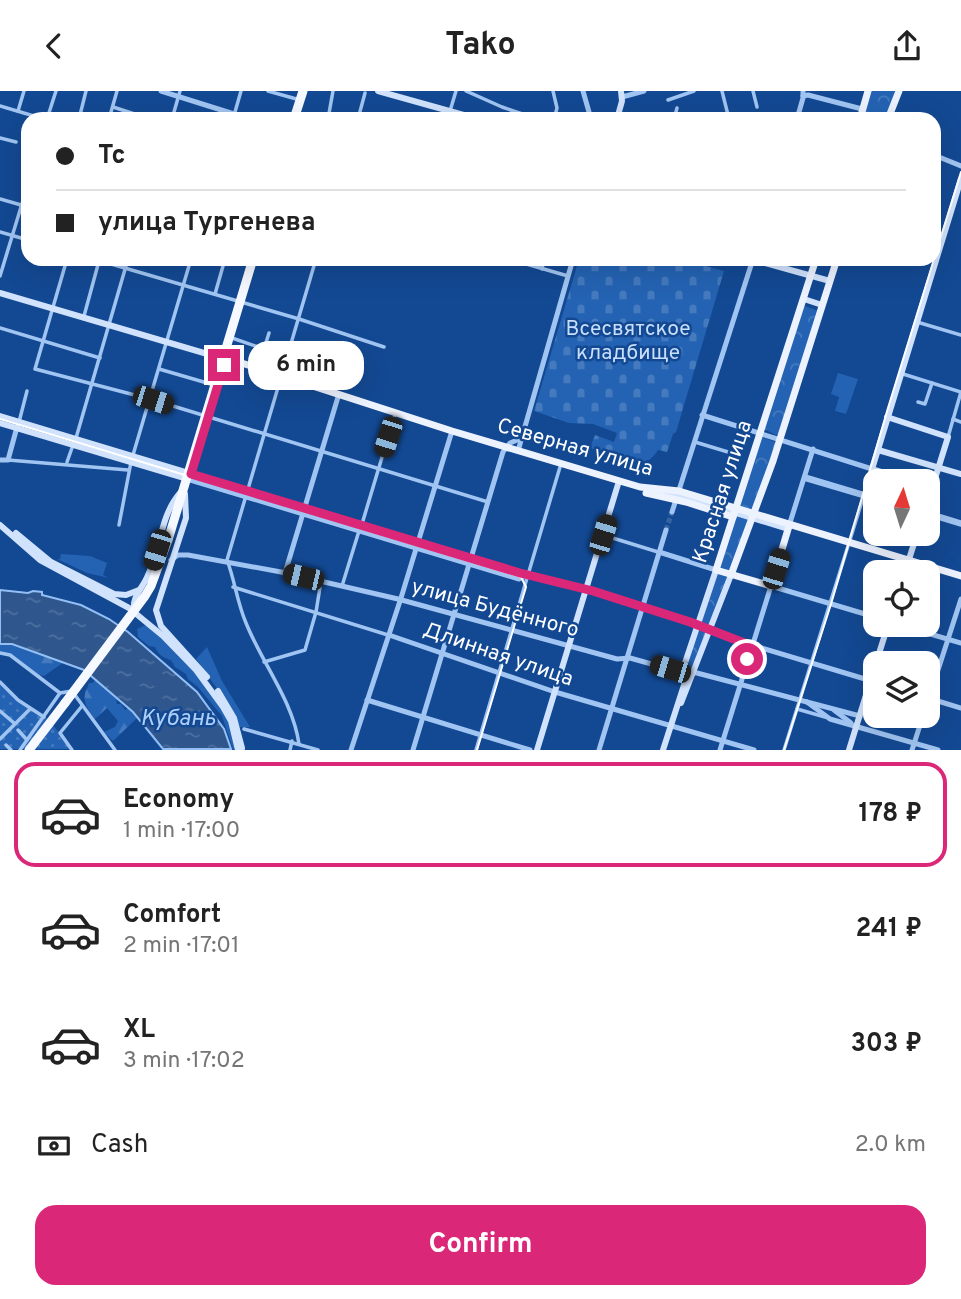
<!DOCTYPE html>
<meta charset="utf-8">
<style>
body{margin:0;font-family:Overpass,sans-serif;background:#f2f2f2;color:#222;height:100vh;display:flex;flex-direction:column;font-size:26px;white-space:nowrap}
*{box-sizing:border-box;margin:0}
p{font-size:23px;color:#767676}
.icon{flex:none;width:38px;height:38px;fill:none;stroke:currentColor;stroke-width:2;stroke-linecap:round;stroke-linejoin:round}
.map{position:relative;height:659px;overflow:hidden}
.sheet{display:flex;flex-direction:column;background:#fff;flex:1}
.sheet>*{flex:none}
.banner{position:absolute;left:21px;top:21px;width:920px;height:154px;border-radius:21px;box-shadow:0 7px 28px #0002;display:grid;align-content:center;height:154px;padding:0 35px;background:#fff}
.needle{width:46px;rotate:4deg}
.tools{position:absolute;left:863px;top:378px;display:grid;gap:14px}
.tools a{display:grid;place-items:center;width:77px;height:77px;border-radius:14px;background:#fff;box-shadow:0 7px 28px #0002;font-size:35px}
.end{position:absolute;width:32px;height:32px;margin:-16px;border:9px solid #db2777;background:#fff;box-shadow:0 0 0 4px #fff}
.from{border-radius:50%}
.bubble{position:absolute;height:49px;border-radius:21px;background:#fff;box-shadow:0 7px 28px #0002;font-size:23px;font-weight:700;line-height:49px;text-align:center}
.car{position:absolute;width:21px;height:42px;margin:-21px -10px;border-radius:9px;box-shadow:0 0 5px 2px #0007;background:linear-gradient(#222 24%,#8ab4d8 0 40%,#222 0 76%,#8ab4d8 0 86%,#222 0)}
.banner b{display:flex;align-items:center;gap:24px;height:66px;font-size:26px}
.banner b+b{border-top:2px solid #e0e0e0}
.banner i{width:18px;height:18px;background:#222}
ul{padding:12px 0 0;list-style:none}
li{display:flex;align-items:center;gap:21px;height:105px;margin:0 14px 10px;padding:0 21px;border:4px solid transparent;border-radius:21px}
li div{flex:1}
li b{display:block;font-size:26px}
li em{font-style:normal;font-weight:700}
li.selected{border-color:#db2777}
li>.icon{width:63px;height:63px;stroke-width:1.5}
.pay{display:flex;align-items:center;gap:18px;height:77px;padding:0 35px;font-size:26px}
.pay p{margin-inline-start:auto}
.primary-button{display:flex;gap:14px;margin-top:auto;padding:14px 35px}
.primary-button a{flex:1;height:80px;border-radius:21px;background:#db2777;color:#fff;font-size:28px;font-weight:700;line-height:80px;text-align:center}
header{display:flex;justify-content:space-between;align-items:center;height:91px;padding:0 35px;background:#fff;font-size:32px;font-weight:700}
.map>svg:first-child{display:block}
.grass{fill:#2463b3}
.forest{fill:url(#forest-firs)}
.cemetery{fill:url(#cemetery-stones)}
.park{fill:url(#park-crowns)}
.garden{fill:url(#garden-dots)}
.water{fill:url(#water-ripples);stroke:#93bff5;stroke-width:2}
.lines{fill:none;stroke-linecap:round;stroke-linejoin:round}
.tertiary-tunnel{stroke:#3664a3;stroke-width:5;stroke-dasharray:5 2.5;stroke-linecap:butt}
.minor{stroke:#a1c5f2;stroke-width:3.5}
.tertiary{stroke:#a1c5f2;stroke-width:5}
.secondary{stroke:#d0e2fc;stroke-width:6}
.primary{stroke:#ecf3ff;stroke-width:7}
.trunk{stroke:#f6f9ff;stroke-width:9}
.tram{stroke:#fff;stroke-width:2}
.trunk-bridge{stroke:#f6f9ff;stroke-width:9}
.route{stroke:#db2777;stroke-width:9}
.labels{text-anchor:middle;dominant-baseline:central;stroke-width:5;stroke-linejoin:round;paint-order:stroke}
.park-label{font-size:21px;fill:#c8dffd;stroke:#134993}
.street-label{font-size:21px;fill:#fff;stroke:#134993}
.water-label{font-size:23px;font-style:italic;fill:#adcff9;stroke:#134993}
</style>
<header><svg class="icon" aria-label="back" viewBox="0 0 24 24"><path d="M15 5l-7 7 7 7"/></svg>Tako<svg class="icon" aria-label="share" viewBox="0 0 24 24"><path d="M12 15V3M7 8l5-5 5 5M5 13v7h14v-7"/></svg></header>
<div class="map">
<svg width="961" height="659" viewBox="0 0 961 659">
<defs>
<pattern id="forest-firs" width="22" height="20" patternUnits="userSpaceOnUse" patternTransform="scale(1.75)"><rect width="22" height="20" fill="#2463b3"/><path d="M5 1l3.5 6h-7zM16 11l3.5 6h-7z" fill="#457abe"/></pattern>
<pattern id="cemetery-stones" width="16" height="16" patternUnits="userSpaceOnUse" patternTransform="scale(1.75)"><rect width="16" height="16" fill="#2463b3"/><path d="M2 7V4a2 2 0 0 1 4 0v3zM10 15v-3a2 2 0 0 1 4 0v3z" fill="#457abe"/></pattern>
<pattern id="park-crowns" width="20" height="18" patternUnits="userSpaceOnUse" patternTransform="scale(1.75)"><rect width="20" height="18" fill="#2463b3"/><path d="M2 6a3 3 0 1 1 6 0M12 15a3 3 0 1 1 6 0" fill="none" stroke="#457abe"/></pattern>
<pattern id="garden-dots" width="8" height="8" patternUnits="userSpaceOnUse" patternTransform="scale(1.75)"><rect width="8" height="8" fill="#2463b3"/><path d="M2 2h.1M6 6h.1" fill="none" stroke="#457abe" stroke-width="1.8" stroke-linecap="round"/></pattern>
<pattern id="water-ripples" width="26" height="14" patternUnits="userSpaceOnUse" patternTransform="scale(1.75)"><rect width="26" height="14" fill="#2f578e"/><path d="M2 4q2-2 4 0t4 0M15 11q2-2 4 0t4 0" fill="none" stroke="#4e709f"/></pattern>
</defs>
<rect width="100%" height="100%" fill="#134993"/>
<g class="grass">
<polygon points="838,282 858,288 846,323 835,320 839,306 831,303"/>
<polygon points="61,463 90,465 107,472 103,484 109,487 87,482 57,468 60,468"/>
<path d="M148 533 187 571 227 625 237 658H233L222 625 198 596 188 588 186 583 175 576 171 569C163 567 158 563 155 556L149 555 138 546 137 538Z"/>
<polygon points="207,556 222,590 250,636 239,636 233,620 196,568"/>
</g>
<g class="forest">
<polygon points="0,553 12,553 64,571 44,585 39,584 14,565 0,564"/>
<path d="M95 589 124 611 116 609 117 613H121L125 619 130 617 138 626 113 650 104 641 115 636 118 630 107 617 95 628C89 620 83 613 85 602 86 599 88 596 89 592H93Z"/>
</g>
<path class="cemetery" d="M579 168H680L724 180 676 341 673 343 667 361 658 359C652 368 647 372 636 370L635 371 590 357 595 344 614 351 617 342 593 333 569 332 534 320Z"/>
<g class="park">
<polygon points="871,0 897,0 885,28 863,28"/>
<polygon points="804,215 819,220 779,343 776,344 764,338"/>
<polygon points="761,346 775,351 776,355 751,421 738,416"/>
<polygon points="737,423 749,427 730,480 718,477"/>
<polygon points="717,482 728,485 692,577 690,577 687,574"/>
</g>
<polygon class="garden" points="0,591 30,618 47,628 74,658 0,658"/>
<polygon class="water" points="0,499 28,502 33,500 42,501 42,504 81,514 109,528 128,541 197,601 224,638 231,658 163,658 133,621 84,579 12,553 0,553"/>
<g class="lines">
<polyline class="tertiary-tunnel" points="666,439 672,421"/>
<g class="minor">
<polyline points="268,0 300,9"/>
<polyline points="466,0 502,16 537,28"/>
<polyline points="553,0 557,17 554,28"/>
<polyline points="722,0 729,28"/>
<polyline points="753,0 757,16"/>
<polyline points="668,9 694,0"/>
<polyline points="0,15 44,28"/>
<polyline points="113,16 150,28"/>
<polyline points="18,20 24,0"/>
<polyline points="450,20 456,0"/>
<polyline points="47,28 56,0"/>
<polyline points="79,28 86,0"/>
<polyline points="109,28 117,0"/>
<polyline points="172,28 180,0"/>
<polyline points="233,28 241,0"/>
<polyline points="328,28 333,0"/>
<polyline points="358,28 365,2"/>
<polyline points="674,28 677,17"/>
<polyline points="0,47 16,51"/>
<polyline points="0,108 28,116"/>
<polyline points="0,141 28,149"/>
<polyline points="67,168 35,278 150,308 488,411"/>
<polyline points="94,168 299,228 384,256"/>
<polyline points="509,168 568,185"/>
<polyline points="542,178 544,168"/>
<polyline points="0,185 28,93"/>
<polyline points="215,203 225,168"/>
<polyline points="84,225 99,170"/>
<polyline points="917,231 961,244"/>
<polyline points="0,237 100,267"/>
<polyline points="232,247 264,258 269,242"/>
<polyline points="159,278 214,294"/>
<polyline points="903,283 961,301 948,346"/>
<polyline points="918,311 925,313 932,292"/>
<polyline points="953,328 961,331"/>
<polyline points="19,331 27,300"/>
<polyline points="76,347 128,168"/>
<polyline points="695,351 728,361"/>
<polyline points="133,364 191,168"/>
<polyline points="8,369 128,379"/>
<polyline points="67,371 73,354"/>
<polyline points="805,385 875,406"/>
<polyline points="804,388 875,409"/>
<polyline points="928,421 961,431"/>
<polyline points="928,424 961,434"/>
<polyline points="362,433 395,323"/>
<polyline points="119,434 131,371"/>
<polyline points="603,444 658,461"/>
<polyline points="849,452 872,378"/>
<polyline points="342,495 359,440"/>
<polyline points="233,496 388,544"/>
<polyline points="0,562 10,564 60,602"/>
<polyline points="264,571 305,559 316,521 321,490"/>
<polyline points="0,591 18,609 44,626"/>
<polyline points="60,602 72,600 115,659"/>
<polyline points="797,618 825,626"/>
<polyline points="0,620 14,632"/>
<polyline points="244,638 318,659"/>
<polyline points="18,639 27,649"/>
<polyline points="0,648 30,618"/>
<path d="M299 653C293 610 262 572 246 532 237 511 235 490 227 469L316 168"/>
<polyline points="6,654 11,659"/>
<polyline points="20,659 60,602"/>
<polyline points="72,659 60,642 82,615"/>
<polyline points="290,659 292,650"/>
<polyline points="476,659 560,376"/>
<polyline points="784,659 848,455"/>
</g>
<g class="tertiary">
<polyline points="161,0 250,28"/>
<polyline points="583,0 591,28"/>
<polyline points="803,5 808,4 862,18"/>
<polyline points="622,6 644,0"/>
<polyline points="797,28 803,7 803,0"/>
<polyline points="934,64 961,75"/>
<polyline points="702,324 872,378"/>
<polyline points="518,360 573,168"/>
<polyline points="0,369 8,369 17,336"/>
<polyline points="189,382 520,482 593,500 697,534 725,546 875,591"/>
<polyline points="187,388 519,488 528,484"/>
<polyline points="672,421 753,168"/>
<polyline points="789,435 813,358"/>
<polyline points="659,461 716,479"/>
<polyline points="171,469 178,464 188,464 281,481 398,508 617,568 630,567 680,581 697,582 860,625"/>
<polyline points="285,482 338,306"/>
<polyline points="900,534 961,552"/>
<polyline points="389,544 555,601 754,659"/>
<polyline points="928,607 961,617"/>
<polyline points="367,609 530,659"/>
<polyline points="928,610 961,508"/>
<polyline points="807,611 830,628 938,659"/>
<polyline points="834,619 851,632"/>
<polyline points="351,659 401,507 452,340"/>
<polyline points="413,659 503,361 510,352 522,347"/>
<polyline points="599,659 666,439"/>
<polyline points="720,659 771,495 875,526"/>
<polyline points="912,659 923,625"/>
</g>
<g class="secondary">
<polyline points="378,0 478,28"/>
<polyline points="617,28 622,10 621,0"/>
<polyline points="751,168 830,190"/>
<polyline points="0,202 221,267"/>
<polyline points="804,208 822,214"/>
<polyline points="0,325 189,382"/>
<polyline points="887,326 948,346 928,410"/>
<polyline points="0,332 187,388"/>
<polyline points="878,359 961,383"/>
<polyline points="911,390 872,378 961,88"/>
<polyline points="185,403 186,427 156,519 161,535 207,586"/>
<polyline points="659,403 678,404 788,438"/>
<polyline points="0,434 40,469 129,517 163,545 196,579 223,616 231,630 238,659"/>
<polyline points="16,442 51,471 114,503 126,504 139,499"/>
<polyline points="905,481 917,443"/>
<path d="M134 519C132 505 143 497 148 484 161 457 160 425 180 402"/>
<polyline points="876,572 888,534"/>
<polyline points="218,600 234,627 242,657"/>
<polyline points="681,612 731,484"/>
<polyline points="537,659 619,390"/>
<polyline points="663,659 685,591 685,572 716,479"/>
<polyline points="849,659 875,575"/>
</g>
<g class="primary">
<polyline points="860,28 868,0"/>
<polyline points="888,28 899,0"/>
<polyline points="221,267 226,267 452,340 640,396 679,400 961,485"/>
<polyline points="646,402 686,411 733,426"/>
<polyline points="789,435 771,495 716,479 816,168"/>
<polyline points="731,484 773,370 837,168"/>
</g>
<g class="trunk">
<polyline points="294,28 303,0"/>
<polyline points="168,449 253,168"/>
<polyline points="29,659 65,612"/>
</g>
<g class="tram">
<polyline points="0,328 521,486 526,496 477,659"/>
<polyline points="784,659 831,513 888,317 961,81"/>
</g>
<polyline class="trunk-bridge" points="65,612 145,505 151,495 168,449"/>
</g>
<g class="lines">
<polyline class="route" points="224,274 191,383 520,482 593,500 690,531 752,555 747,568"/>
</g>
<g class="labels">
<g class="park-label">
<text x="628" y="238">Всесвятское<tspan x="628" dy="24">кладбище</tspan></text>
</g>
<g class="street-label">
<text transform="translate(575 357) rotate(16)">Северная улица</text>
<text transform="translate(723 401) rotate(-72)">Красная улица</text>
<text transform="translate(495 518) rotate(15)">улица Будённого</text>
<text transform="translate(498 564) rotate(19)">Длинная улица</text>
</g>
<g class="water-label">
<text x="178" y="628">Кубань</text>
</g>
</g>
</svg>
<div class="tools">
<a><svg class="needle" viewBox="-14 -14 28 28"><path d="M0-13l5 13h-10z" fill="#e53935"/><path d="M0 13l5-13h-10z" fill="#767676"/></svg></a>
<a><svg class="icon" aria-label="locate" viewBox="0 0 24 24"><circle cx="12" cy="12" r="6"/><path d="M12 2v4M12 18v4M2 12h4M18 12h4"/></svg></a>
<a><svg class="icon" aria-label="layers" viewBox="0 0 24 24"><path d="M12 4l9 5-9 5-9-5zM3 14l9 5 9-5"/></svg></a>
</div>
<i class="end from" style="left:747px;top:568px"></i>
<i class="end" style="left:224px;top:274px"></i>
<div class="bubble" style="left:248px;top:250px;width:116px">6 min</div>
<i class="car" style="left:153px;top:309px;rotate:108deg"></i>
<i class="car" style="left:388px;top:346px;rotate:198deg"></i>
<i class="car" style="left:603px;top:444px;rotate:17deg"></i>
<i class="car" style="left:157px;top:459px;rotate:197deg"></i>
<i class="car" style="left:776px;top:478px;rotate:17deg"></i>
<i class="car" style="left:303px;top:486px;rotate:283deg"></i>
<i class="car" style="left:670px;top:578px;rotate:287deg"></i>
<div class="banner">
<b><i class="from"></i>Тс</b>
<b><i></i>улица Тургенева</b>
</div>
</div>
<section class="sheet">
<ul>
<li class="selected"><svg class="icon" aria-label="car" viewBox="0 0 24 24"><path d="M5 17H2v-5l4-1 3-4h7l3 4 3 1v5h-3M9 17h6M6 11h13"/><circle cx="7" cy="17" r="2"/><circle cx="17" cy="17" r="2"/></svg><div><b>Economy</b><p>1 min · 17:00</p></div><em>178 ₽</em></li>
<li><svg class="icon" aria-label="car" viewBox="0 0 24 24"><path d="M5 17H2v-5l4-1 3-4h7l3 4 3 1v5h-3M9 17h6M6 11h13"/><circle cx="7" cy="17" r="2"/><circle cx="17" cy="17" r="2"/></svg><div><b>Comfort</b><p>2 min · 17:01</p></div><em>241 ₽</em></li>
<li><svg class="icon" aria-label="car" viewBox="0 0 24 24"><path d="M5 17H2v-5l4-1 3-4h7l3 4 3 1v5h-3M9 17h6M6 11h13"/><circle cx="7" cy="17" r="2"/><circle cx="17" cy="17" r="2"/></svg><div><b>XL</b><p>3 min · 17:02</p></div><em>303 ₽</em></li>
</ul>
<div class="pay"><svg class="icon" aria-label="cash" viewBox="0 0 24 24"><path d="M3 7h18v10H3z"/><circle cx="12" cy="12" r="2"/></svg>Cash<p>2.0 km</p></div>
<div class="primary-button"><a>Confirm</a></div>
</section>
